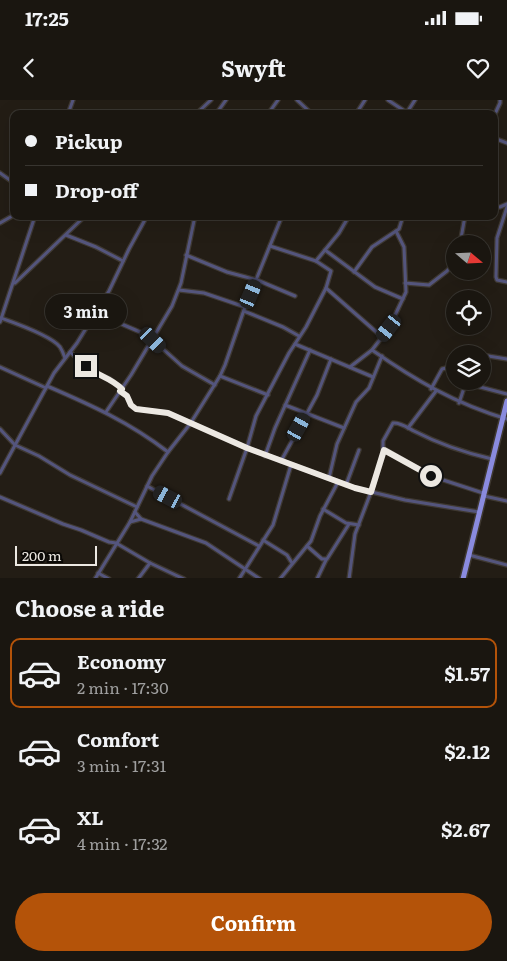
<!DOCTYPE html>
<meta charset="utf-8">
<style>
body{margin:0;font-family:Literata,serif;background:#231f19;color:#f1f3f6;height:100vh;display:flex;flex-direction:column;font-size:19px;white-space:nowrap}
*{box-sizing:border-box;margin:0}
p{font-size:16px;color:#9f9f9f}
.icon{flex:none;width:28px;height:28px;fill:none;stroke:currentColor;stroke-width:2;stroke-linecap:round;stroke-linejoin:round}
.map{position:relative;height:478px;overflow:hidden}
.details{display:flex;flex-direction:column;background:#1a1610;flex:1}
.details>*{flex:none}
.top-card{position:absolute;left:10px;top:10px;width:488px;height:110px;border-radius:10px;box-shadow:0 5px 20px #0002,0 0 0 1px #383530;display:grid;align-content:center;height:110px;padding:0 15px;background:#1a1610}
.needle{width:32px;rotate:109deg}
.tools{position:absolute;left:446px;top:135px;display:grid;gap:10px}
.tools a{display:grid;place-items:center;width:45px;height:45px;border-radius:50%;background:#1a1610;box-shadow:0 5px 20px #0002,0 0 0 1px #383530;font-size:25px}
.scale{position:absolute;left:15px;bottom:12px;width:82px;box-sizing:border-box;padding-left:5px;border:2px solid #ece8e2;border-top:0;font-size:14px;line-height:18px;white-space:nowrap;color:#ece8e2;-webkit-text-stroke:4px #0a0805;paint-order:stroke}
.end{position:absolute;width:22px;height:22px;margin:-11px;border:6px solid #ece8e2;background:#111;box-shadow:0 0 0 2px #111}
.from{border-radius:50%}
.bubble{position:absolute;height:35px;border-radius:18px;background:#1a1610;box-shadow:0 5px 20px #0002,0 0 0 1px #383530;font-size:16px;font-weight:700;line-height:35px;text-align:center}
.car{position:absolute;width:15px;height:30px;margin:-15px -8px;border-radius:6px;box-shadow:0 0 4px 1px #0007;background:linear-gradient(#222 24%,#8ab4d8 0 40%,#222 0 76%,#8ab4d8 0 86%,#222 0)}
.top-card b{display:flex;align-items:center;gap:18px;height:48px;font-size:19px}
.top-card b+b{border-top:1px solid #383530}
.top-card i{width:12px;height:12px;background:#f1f3f6}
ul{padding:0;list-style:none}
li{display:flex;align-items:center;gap:15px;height:70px;margin:0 10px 8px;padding:0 5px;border:2px solid transparent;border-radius:10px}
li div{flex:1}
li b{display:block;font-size:19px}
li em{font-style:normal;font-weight:700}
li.current{border-color:#b45309}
li>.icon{width:45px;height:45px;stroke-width:1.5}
h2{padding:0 15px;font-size:22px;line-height:60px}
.primary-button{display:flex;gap:10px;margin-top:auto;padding:10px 15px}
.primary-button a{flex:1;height:58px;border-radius:30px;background:#b45309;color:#fff;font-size:20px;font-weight:700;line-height:58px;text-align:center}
.status{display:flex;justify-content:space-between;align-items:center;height:35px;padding:0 25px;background:#1a1610;direction:ltr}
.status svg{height:14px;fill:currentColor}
header{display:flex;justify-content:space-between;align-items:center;height:65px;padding:0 15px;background:#1a1610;font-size:22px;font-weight:700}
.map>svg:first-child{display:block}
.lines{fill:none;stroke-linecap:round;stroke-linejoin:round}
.minor-casing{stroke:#3f3932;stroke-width:5.5}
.primary-casing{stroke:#3f3932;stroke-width:8}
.minor{stroke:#54557d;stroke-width:3}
.primary{stroke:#8a8bdf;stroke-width:5}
.route{stroke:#ece8e2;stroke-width:6}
</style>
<div class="status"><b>17:25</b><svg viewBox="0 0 49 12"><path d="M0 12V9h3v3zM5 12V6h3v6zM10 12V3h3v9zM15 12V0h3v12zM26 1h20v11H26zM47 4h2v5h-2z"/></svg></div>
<header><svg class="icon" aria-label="back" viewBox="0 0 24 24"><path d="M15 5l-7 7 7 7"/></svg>Swyft<svg class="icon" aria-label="heart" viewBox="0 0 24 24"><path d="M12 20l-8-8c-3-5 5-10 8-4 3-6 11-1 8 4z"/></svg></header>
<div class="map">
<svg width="507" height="479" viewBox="0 0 507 479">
<rect width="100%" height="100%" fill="#231d15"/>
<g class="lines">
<g class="minor-casing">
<g id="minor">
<polyline points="297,0 312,14"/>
<polyline points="388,0 406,12"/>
<polyline points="68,14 73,0"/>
<polyline points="196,14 211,0"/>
<polyline points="216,14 226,0"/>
<polyline points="268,14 278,0"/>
<polyline points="356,14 365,0"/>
<polyline points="406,14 415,0"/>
<polyline points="494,16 500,3 500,0"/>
<polyline points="494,38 507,43"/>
<polyline points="0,73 14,83"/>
<polyline points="494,107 500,107 507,104"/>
<polyline points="507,107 497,138 496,177 497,180 507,182"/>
<polyline points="0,123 14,115"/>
<polyline points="66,135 96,147 123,161"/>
<polyline points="460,144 465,116"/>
<polyline points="325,150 375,187 403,199"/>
<polyline points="186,155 227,172 257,180 295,196"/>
<polyline points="316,161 339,133 349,116"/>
<polyline points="354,172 372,147 399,129 403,116"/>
<polyline points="15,183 85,116"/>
<polyline points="405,183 429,185 447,171 455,162"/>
<polyline points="326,188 382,237"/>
<polyline points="179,190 204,193 245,207"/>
<polyline points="244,211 283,227 299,236"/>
<polyline points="96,213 154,238"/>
<path d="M1 218C15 223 52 236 60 247 62 250 64 255 65 258"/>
<polyline points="0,222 35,116"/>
<polyline points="153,240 182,266 215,285"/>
<polyline points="295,244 373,277"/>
<path d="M372 250C415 280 456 304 507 319"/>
<polyline points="70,252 91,271 110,279 122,289"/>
<polyline points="482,255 507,259"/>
<polyline points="0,267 46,288"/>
<polyline points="350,267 372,250 389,228 406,192 404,147 396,131"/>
<polyline points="220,276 268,295"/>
<polyline points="465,283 507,294"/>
<path d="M47 286C91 305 129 322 168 352"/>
<polyline points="431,289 442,269 446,268 455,271"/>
<polyline points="120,291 127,296 131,305 137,309 168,313 247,348 355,388 405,400 479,412"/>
<polyline points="459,303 466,282"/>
<polyline points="285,305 344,328"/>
<polyline points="106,312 131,275 172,206 181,183 195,116"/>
<polyline points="408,328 436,291"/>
<polyline points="0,329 15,345 39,356 70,375 137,407"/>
<polyline points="384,349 431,376 483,393"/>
<polyline points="265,356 275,328 310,250"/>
<polyline points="281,361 317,295 331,259"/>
<polyline points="0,373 54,273 77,243 109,191 129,149 147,116"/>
<polyline points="329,378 337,344 356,302 369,288 382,256"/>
<polyline points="346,385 359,350"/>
<polyline points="147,386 259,446"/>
<polyline points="484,396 507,401"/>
<polyline points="0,397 63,424 81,430 109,442 116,443 150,463 184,479"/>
<polyline points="229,399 247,348 256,316 289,253 306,227 326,188 331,171 316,161 270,146"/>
<polyline points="323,409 346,423 359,425"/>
<polyline points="135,412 141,419 206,443 260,479"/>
<polyline points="130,422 141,419"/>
<polyline points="263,440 287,455 292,463"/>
<polyline points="307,446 322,459 327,459 349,424"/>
<polyline points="469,455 507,465"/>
<polyline points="98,473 109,479"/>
<polyline points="95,479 130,422 152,376 168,352 190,324 220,276 225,265 245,207 282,116"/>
<polyline points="138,479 150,463"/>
<polyline points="239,479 273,425 291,365"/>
<polyline points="280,479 311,441 320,416 338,382"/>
<polyline points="317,479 326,460"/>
<path d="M349 479 355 434 371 392 383 355V341L393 323C400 322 408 328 414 331 439 344 466 353 492 359"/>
</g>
</g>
<g class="primary-casing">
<polyline id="primary" points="463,479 507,301"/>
</g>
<use href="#minor" class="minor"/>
<use href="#primary" class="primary"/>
</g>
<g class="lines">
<path class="route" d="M86 266C97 276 110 277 122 289L120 291 127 296 131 305 136 309 168 313 247 348 355 388 371 392 384 350 431 376"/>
</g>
</svg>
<div class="tools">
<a><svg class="needle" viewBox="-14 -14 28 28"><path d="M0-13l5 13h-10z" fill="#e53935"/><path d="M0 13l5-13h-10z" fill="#9f9f9f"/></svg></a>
<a><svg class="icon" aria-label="locate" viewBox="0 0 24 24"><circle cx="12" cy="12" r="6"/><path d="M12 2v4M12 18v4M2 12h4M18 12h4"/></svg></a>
<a><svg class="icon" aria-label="layers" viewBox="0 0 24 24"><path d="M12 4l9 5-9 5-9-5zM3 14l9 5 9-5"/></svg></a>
</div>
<div class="scale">200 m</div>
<i class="end from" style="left:431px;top:376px"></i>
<i class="end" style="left:86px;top:266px"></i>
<div class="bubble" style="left:45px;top:194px;width:82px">3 min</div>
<i class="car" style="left:251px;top:194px;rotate:23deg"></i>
<i class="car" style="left:389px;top:228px;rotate:218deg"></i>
<i class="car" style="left:153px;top:240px;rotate:134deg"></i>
<i class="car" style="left:299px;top:327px;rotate:29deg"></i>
<i class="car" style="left:168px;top:397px;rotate:298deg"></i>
<div class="top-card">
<b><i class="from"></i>Pickup</b>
<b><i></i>Drop-off</b>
</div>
</div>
<section class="details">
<h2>Choose a ride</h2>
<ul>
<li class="current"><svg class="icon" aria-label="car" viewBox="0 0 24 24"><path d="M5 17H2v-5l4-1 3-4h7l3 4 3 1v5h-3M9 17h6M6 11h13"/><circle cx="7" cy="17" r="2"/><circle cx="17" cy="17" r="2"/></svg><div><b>Economy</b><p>2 min · 17:30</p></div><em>$1.57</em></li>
<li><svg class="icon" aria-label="car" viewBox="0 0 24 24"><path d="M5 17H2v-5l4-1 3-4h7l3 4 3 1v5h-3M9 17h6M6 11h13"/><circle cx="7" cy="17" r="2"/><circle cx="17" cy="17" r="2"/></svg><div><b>Comfort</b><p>3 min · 17:31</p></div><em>$2.12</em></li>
<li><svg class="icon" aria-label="car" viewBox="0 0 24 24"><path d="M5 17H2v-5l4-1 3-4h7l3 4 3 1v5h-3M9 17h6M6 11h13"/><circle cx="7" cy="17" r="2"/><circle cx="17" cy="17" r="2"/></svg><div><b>XL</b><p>4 min · 17:32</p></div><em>$2.67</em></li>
</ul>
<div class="primary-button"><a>Confirm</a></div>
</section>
